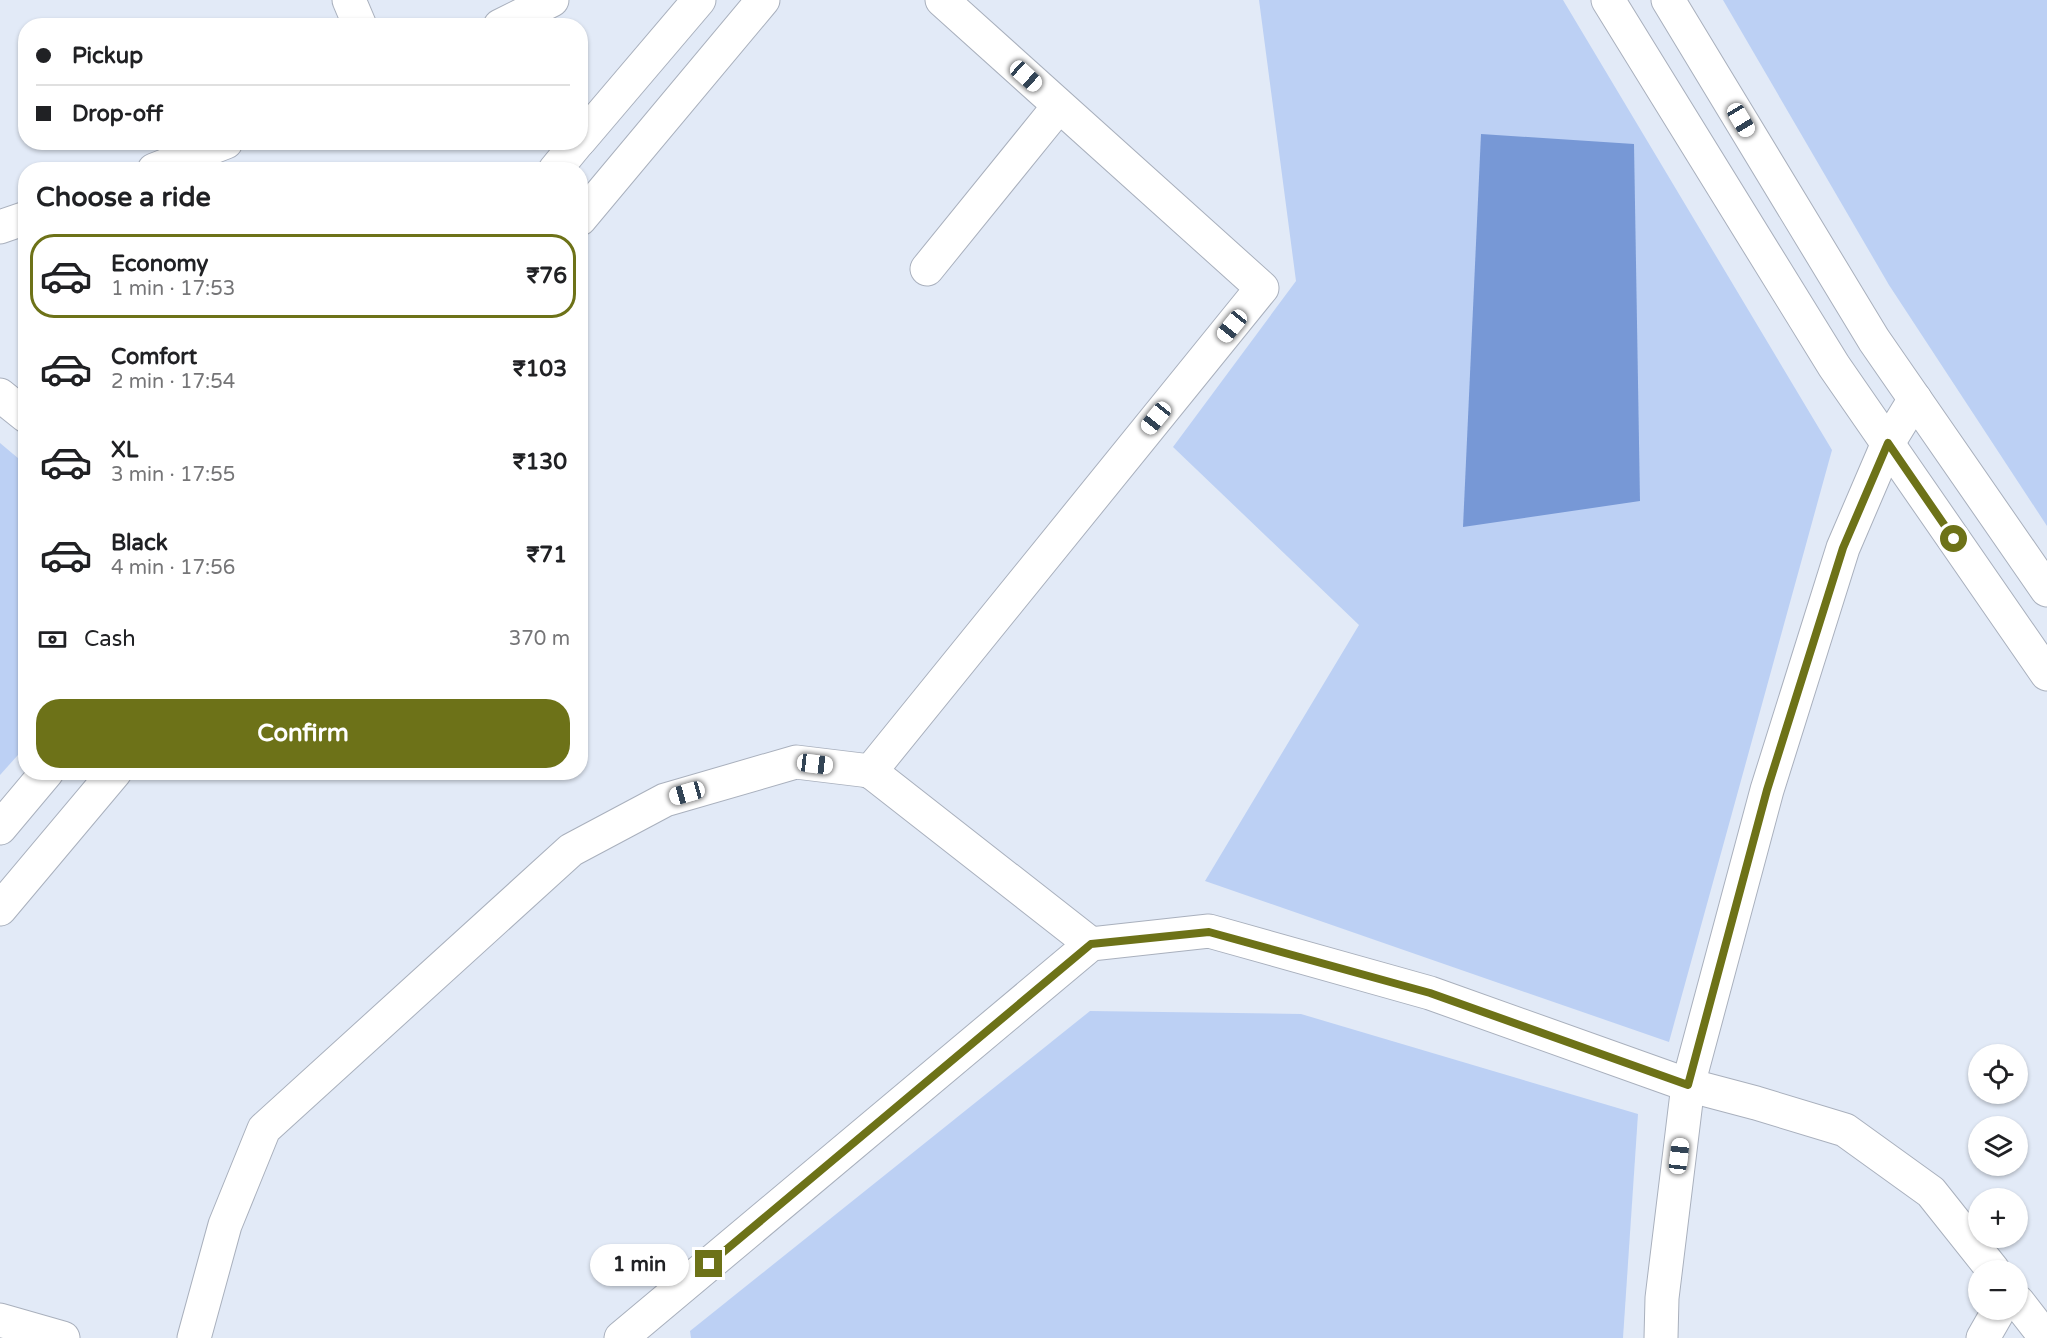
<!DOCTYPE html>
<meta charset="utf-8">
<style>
body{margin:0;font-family:"Varela Round",sans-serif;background:#f6f6f6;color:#202124;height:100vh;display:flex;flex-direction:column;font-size:22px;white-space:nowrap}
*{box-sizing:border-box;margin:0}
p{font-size:20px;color:#757577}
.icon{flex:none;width:33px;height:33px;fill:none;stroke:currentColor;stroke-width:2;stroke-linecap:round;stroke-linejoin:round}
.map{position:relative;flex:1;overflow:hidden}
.sheet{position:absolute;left:18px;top:162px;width:570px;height:618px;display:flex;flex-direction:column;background:#fff;border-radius:24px;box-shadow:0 2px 4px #0004}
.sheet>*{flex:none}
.banner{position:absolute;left:18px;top:18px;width:570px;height:132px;border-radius:24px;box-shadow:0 2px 4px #0004;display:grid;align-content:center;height:132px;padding:0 18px;background:#fff}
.tools{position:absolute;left:1968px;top:1044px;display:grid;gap:12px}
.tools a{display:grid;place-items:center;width:60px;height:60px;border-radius:50%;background:#fff;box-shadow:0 2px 4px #0004;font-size:30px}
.end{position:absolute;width:27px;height:27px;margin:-14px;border:8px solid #6d7218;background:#fff;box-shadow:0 0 0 3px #fff}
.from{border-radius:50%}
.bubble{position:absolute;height:42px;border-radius:21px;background:#fff;box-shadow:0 2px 4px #0004;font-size:20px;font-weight:700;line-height:42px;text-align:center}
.car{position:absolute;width:18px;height:36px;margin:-18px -9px;border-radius:8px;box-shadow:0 0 4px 2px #0007;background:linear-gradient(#fff 24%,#345 0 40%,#fff 0 76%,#345 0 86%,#fff 0)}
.banner b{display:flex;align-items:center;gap:21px;height:57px;font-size:22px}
.banner b+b{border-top:2px solid #e0e0e0}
.banner i{width:15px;height:15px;background:#202124}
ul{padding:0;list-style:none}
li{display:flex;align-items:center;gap:18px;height:84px;margin:0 12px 9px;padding:0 6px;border:3px solid transparent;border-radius:24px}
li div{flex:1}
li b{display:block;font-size:22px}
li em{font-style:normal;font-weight:700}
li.active{border-color:#6d7218}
li>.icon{width:54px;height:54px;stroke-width:1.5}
h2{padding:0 18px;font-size:27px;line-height:72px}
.pay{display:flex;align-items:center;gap:15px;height:66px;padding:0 18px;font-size:22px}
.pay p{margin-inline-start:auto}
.primary-button{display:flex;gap:12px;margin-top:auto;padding:12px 18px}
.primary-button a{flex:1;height:69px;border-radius:24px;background:#6d7218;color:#fff;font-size:24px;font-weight:700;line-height:69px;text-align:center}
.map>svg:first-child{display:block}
.green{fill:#bcd0f4}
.water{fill:#7798d6}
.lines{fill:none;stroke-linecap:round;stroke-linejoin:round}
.minor-casing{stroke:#a9b0bd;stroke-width:35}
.minor{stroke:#fff;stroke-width:33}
.route{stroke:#6d7218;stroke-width:8}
</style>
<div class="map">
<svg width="2047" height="1338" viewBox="0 0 2047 1338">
<rect width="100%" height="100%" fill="#e2eaf7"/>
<g class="green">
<polygon points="1259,0 1563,0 1832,450 1669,1042 1205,881 1359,625 1173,447 1296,281"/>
<polygon points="1723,0 2047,0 2047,526 1889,285"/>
<polygon points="0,443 25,464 26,746 0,775"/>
<polygon points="1090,1011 1301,1014 1638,1114 1623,1338 691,1338 690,1331"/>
</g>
<polygon class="water" points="1481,134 1634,144 1640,501 1463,527"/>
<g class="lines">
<g class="minor-casing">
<g id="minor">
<polyline points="349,0 360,26"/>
<polyline points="1608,0 1834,366 2047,674"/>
<polyline points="1668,0 1874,340 2047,590"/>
<polyline points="500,26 552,0"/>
<polyline points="580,140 699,0"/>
<polyline points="154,170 226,142"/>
<polyline points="555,170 578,142"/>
<polyline points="580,219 763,0"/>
<polyline points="0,227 26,218"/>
<polyline points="927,269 1059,106"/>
<polyline points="0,395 26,416"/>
<polyline points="870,772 1262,288 942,0"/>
<polyline points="0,828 47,772"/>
<polyline points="0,909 115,772"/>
<polyline points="2018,1302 2046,1338"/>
<polyline points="0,1320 63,1338"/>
<polyline points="194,1338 225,1225 264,1129 571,850 665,800 796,762 870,771 1091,944"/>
<polyline points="621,1338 1091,944 1209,931 1430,993 1688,1085 1756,1103 1845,1130 1931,1192 1993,1270"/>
<polyline points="1661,1338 1662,1298 1688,1085 1767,790 1843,548 1888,443 1915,399"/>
<polyline points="1983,1338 1999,1310"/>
</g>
</g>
<use href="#minor" class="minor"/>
</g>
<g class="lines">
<polyline class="route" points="709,1264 1091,944 1209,932 1430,993 1688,1085 1767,790 1843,548 1888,443 1954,539"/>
</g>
</svg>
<div class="tools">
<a><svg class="icon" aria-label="locate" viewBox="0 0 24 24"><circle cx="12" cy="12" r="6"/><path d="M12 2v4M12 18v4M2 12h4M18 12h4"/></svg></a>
<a><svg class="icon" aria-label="layers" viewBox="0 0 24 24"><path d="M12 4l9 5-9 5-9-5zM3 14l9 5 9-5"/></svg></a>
<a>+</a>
<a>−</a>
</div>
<i class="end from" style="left:1954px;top:539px"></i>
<i class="end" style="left:709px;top:1264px"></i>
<div class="bubble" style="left:590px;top:1244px;width:99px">1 min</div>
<i class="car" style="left:1026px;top:76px;rotate:132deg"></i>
<i class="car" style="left:1741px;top:120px;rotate:149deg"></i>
<i class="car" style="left:1232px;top:326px;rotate:219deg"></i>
<i class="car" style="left:1156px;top:418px;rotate:219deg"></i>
<i class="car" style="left:815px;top:764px;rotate:97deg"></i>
<i class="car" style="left:687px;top:793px;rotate:254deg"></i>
<i class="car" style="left:1679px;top:1156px;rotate:7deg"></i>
<div class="banner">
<b><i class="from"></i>Pickup</b>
<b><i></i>Drop-off</b>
</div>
<section class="sheet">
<h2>Choose a ride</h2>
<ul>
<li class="active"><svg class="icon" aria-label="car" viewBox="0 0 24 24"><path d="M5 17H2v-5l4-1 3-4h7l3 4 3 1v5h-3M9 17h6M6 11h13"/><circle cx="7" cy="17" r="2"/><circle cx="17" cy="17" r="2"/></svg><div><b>Economy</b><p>1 min · 17:53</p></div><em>₹76</em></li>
<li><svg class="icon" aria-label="car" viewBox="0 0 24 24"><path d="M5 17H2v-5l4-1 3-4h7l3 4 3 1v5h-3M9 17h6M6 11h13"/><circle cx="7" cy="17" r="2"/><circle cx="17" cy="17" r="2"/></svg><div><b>Comfort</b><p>2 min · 17:54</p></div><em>₹103</em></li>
<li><svg class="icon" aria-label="car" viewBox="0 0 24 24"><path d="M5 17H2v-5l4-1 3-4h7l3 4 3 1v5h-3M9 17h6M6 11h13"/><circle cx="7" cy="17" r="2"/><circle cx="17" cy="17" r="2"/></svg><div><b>XL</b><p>3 min · 17:55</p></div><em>₹130</em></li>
<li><svg class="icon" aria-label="car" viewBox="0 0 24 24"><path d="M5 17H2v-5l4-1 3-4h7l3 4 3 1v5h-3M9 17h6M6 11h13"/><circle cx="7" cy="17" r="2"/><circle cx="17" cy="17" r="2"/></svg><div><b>Black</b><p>4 min · 17:56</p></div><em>₹71</em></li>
</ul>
<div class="pay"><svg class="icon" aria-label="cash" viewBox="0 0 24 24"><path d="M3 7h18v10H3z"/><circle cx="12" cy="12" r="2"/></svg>Cash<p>370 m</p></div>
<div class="primary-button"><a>Confirm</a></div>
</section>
</div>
